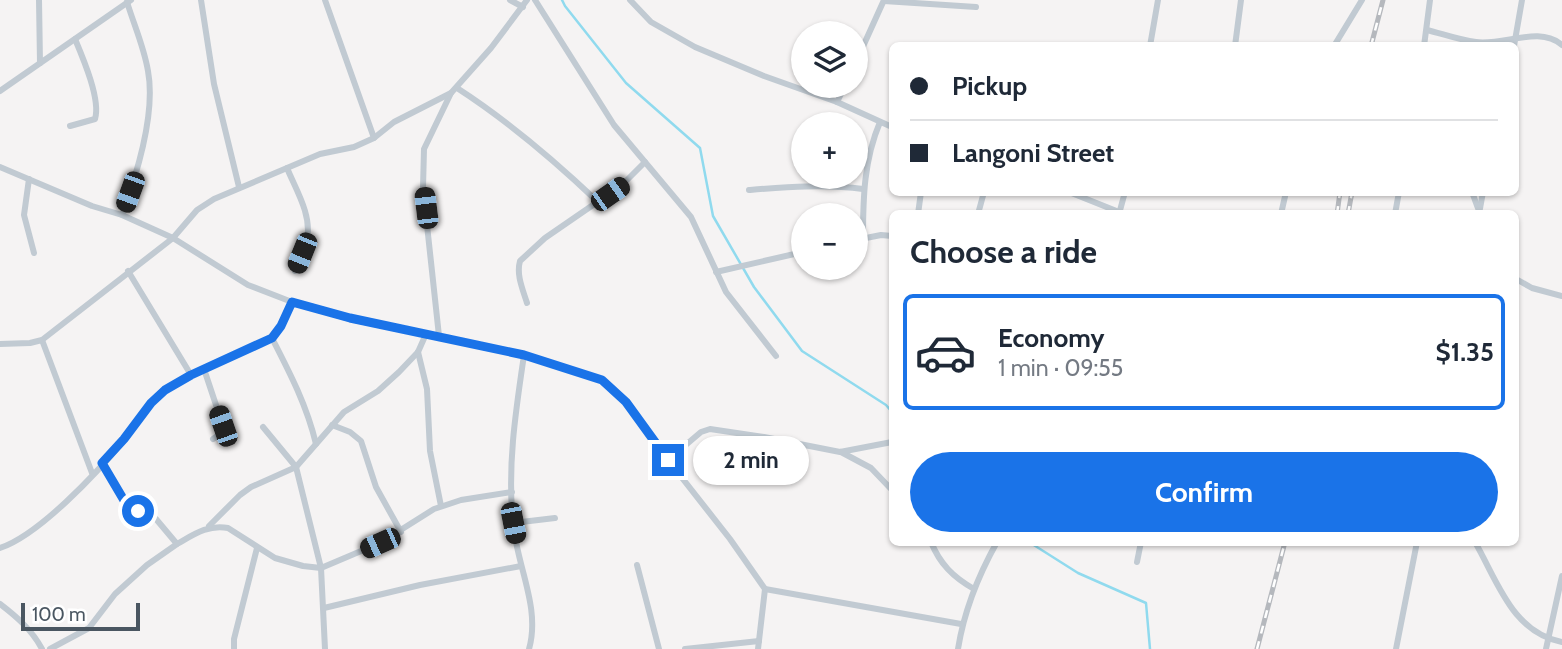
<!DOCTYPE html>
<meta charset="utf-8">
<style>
body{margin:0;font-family:Cabin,sans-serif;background:#f6f6f7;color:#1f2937;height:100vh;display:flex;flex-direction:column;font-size:26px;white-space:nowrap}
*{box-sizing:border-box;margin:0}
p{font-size:23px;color:#747a83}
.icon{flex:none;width:38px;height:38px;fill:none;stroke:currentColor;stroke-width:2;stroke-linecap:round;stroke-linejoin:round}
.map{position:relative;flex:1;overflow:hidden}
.details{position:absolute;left:889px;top:210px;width:630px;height:336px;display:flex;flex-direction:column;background:#fff;border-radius:10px;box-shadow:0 2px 5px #0004}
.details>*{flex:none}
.guide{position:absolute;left:889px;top:42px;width:630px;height:154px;border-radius:10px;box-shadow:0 2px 5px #0004;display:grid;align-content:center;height:154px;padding:0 21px;background:#fff}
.fabs{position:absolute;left:791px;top:21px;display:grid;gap:14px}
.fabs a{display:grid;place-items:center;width:77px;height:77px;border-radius:50%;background:#fff;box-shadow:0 2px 5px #0004;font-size:35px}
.scale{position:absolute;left:21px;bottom:18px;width:119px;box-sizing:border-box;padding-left:7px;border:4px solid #4a5661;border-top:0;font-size:19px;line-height:24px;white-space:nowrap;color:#4a5661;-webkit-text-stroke:5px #fff;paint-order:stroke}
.end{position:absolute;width:32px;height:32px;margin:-16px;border:9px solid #1a73e8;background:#fff;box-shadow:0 0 0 4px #fff}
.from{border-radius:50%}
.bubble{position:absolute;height:49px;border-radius:24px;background:#fff;box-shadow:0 2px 5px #0004;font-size:23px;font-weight:700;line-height:49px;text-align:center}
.car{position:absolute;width:21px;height:42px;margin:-21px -10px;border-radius:9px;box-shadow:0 0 5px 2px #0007;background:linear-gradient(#222 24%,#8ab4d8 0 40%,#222 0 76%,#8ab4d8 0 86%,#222 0)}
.guide b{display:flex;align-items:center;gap:24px;height:66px;font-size:26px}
.guide b+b{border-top:2px solid #e0e1e3}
.guide i{width:18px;height:18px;background:#1f2937}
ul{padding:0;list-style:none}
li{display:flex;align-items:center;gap:21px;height:116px;margin:0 14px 10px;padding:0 7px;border:4px solid #e0e1e3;border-radius:10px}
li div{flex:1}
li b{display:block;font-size:26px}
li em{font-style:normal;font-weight:700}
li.active{border-color:#1a73e8}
li>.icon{width:63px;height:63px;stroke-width:1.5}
h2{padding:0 21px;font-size:32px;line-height:84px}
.cta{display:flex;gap:14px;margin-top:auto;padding:14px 21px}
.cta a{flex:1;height:80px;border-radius:42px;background:#1a73e8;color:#fff;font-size:28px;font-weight:700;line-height:80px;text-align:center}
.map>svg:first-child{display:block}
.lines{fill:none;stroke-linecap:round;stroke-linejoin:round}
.stream{stroke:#90daee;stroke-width:2.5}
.minor{stroke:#c1cad2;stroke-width:6}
.rail-casing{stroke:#b5b8bd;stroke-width:5}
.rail{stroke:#fff;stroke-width:2.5;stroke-dasharray:8;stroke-linecap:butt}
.route{stroke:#1a73e8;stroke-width:9}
</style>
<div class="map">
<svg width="1562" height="649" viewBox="0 0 1562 649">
<rect width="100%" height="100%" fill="#f5f3f3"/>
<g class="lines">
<g class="stream">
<polyline points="562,0 565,6 626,83 700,148 713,216 754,287 802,351 886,405 892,412"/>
<polyline points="1029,542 1078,573 1146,603 1150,649"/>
</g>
<g class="minor">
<polyline points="39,0 40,63"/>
<polyline points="201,0 214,84 239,187"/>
<polyline points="325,0 374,138"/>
<polyline points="510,0 523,7"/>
<polyline points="535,0 614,125 691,217 726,292 776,356"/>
<polyline points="630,0 651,22 695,47 764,76 837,102 892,127"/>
<polyline points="884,1 976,7"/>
<path d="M1427 30C1443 34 1459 40 1476 42 1504 46 1539 25 1562 45"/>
<polyline points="1150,46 1158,0"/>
<polyline points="1235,46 1241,0"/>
<polyline points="1334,46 1362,0"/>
<polyline points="1424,46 1430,0"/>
<polyline points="1514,46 1522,0"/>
<polyline points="856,62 884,0"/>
<path d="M457 88C508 121 554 160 598 202"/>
<polyline points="0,91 131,0"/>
<polyline points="837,102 845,86"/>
<path d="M70 126 95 119C101 100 83 58 75 39"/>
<polyline points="0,167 92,206 122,215 173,238 248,285 292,302 350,319 524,355 602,380 626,402 668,460 730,539 765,589 758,649"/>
<path d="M287 168C296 190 312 215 307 239 306 250 299 261 295 271"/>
<polyline points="29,179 24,215 34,253"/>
<path d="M749 190C787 187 824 184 863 189"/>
<polyline points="1069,192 1119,212"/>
<polyline points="1472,192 1479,211"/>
<polyline points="918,214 921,192"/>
<polyline points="978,214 984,192"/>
<polyline points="1119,214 1125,192"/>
<polyline points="1281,214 1286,192"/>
<polyline points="1395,214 1399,192"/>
<polyline points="1479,214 1483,192"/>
<path d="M122 215C137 174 156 114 148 71 144 47 134 25 127 2"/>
<path d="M863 238C863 197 864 160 880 122"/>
<polyline points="856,240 881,235 892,236"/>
<polyline points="128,271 191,375"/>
<polyline points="716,272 803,252"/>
<polyline points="1516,279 1532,288 1562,296"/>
<path d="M527 303C523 290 516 275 520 261L545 238 622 185 645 162"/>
<polyline points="439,336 423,188 424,149 451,93 491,48 527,0"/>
<path d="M272 338C290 373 307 406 316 444"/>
<polyline points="42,340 92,473"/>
<polyline points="0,344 30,343 42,340 173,238 197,210 214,199 320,154 354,147 374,138 394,122 451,93"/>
<polyline points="418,352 427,389 430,451 441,506"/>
<path d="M524 355C516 409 507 466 513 522 516 564 541 607 529 649"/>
<polyline points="204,369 223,426 223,432 213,439"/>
<polyline points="332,425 350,432 361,441 376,487 401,532"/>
<polyline points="263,427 296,467 321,568 325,649"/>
<polyline points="841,452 871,468 892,490"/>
<polyline points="668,460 701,432 710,429 764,437 840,452 892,442"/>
<path d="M102 463 125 502 138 511 156 519 177 544C193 535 208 524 228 528L275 558 303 566 321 568 380 543 434 509 461 500 512 492"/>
<polyline points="513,523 555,518"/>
<polyline points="209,526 240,495 251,487 296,467 344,412 378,391 399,372 418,352 426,334"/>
<path d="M931 542C940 564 953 577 974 589"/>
<path d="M1475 542C1498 582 1512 632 1562 642"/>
<path d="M0 548C39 535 97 473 124 440 137 423 147 403 165 390 189 373 219 362 246 350 255 346 268 342 275 335 283 326 287 313 292 302"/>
<polyline points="1137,562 1141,542"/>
<polyline points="637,565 659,649"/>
<polyline points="765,589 961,624"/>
<path d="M0 604C17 617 32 630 42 649"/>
<polyline points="324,608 420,585 521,566"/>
<polyline points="50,649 89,628 115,594 147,565 177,544"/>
<polyline points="234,649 234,639 257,548"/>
<polyline points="685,649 759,641"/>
<path d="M958 649C964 611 978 576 997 542"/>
<polyline points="1396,649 1417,542"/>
<polyline points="1546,649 1562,576"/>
</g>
<g class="rail-casing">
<g id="rail">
<polyline points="1371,46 1383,0"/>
<polyline points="1337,214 1340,192"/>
<polyline points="1348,214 1352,192"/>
<polyline points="1257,649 1285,542"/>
</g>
</g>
<use href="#rail" class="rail"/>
</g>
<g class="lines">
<polyline class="route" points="138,511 125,502 102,463 124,439 151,403 165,390 191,375 272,338 281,326 292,302 350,318 524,355 602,380 626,402 668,460"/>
</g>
</svg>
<div class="fabs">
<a><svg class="icon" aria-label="layers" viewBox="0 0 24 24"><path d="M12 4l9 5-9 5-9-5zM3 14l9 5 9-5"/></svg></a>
<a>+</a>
<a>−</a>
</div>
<div class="scale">100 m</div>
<i class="end from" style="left:138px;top:511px"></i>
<i class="end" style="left:668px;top:460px"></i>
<div class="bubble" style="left:693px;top:436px;width:116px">2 min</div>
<i class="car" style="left:130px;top:192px;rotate:200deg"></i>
<i class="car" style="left:610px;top:194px;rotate:55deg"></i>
<i class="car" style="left:426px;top:208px;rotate:353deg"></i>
<i class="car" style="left:302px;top:253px;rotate:202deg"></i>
<i class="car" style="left:223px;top:426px;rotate:341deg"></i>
<i class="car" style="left:513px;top:523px;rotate:169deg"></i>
<i class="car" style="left:380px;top:543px;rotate:246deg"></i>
<div class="guide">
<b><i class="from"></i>Pickup</b>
<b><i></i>Langoni Street</b>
</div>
<section class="details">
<h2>Choose a ride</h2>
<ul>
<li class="active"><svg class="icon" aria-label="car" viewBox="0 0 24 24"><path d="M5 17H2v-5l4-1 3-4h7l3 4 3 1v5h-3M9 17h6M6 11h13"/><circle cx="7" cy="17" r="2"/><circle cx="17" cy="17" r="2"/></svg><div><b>Economy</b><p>1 min · 09:55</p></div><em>$1.35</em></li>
</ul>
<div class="cta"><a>Confirm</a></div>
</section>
</div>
